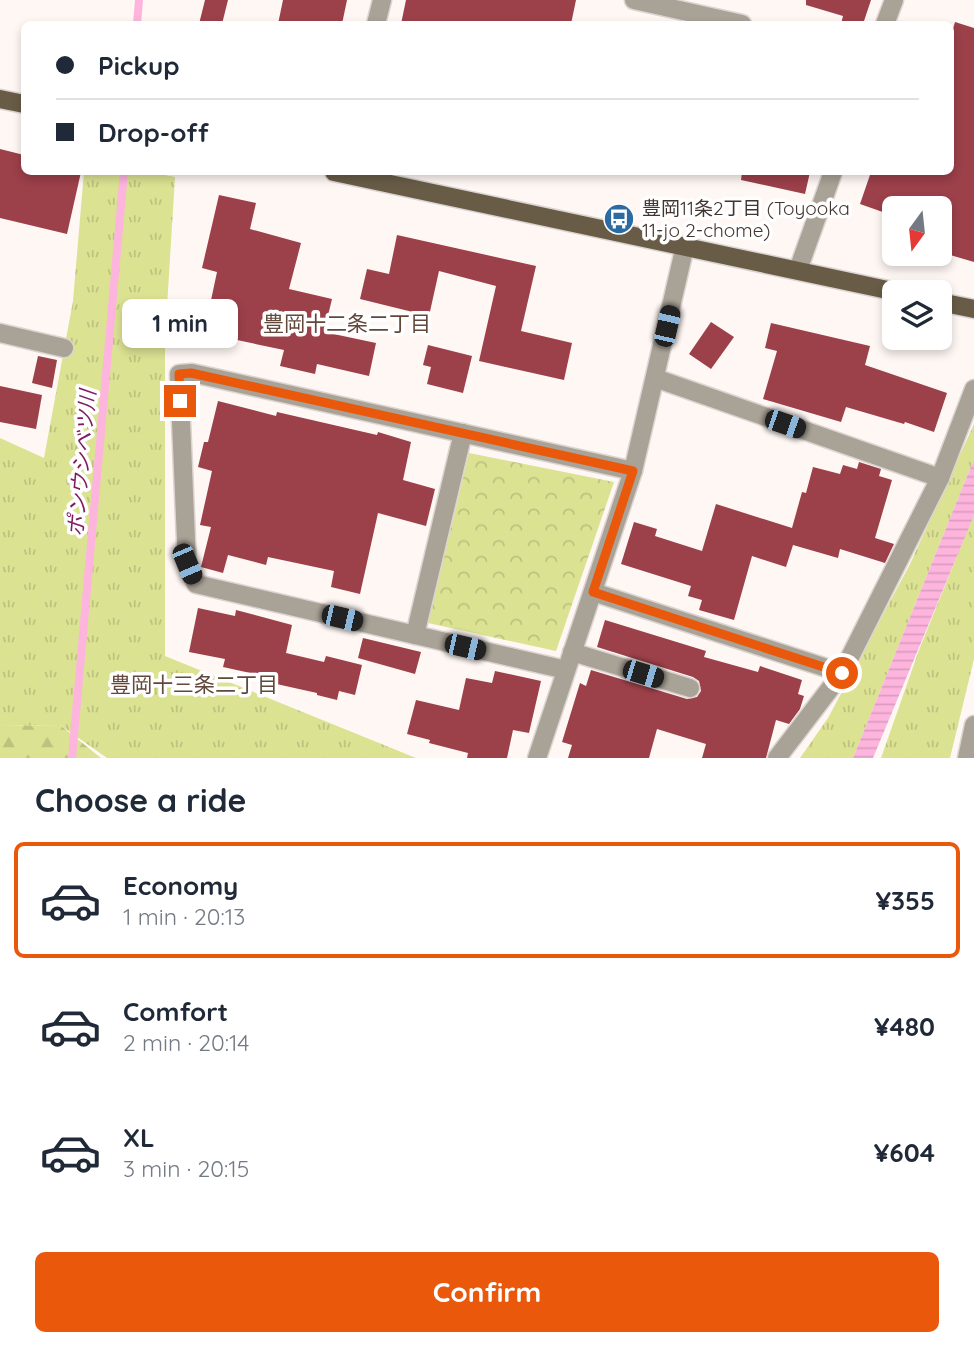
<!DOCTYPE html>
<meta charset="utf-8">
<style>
body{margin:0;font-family:Quicksand,"Noto Sans JP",sans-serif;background:#f6f6f7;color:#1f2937;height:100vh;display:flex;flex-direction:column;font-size:26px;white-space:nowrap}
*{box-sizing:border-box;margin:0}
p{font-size:23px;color:#747a83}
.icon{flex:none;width:38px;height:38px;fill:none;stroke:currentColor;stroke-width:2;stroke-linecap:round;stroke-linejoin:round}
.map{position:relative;height:758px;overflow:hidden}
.side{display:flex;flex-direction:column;background:#fff;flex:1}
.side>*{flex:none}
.guide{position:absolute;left:21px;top:21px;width:933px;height:154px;border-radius:10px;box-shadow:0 4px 10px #0003;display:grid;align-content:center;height:154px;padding:0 35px;background:#fff}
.needle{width:46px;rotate:195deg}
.fabs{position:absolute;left:882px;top:196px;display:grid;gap:14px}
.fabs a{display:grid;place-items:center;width:70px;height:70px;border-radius:10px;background:#fff;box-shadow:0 4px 10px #0003;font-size:35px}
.end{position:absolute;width:32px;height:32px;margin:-16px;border:9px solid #ea580c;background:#fff;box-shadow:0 0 0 4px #fff}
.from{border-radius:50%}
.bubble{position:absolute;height:49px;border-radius:10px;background:#fff;box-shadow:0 4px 10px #0003;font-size:23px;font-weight:700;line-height:49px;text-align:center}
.car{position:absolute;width:21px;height:42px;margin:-21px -10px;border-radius:9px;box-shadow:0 0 5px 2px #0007;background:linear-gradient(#222 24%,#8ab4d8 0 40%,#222 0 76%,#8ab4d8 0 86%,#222 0)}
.guide b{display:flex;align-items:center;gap:24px;height:66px;font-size:26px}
.guide b+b{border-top:2px solid #e0e1e3}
.guide i{width:18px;height:18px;background:#1f2937}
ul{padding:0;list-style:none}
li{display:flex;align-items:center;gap:21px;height:116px;margin:0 14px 10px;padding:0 21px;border:4px solid transparent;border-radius:10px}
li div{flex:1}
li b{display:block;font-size:26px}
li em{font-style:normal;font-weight:700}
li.active{border-color:#ea580c}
li>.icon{width:63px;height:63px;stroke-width:1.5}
h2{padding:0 35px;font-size:32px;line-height:84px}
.action{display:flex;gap:14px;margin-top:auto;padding:14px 35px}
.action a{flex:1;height:80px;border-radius:10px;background:#ea580c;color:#fff;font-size:28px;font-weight:700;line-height:80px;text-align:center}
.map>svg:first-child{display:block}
.grass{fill:url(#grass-tufts)}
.forest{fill:url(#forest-firs)}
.park{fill:url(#park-crowns)}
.water{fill:url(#water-rules)}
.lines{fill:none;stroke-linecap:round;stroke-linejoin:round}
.stream{stroke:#fdb5de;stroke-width:8}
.building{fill:#9c404a}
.minor-casing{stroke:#dcd4d1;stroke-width:21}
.major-casing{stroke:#dcd4d1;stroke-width:21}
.minor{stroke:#a9a296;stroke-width:18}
.major{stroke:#685c47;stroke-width:18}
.route{stroke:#ea580c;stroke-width:9}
.labels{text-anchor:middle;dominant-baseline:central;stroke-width:7;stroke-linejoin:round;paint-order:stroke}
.poi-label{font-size:19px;fill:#42352f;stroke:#fff;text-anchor:start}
.neighbourhood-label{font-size:21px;fill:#62483b;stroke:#fff}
.water-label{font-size:21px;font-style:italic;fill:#7f1b60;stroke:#fff}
</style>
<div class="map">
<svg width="974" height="758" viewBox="0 0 974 758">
<defs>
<pattern id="grass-tufts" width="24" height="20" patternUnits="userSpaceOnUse" patternTransform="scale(1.75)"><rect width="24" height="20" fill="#dbe292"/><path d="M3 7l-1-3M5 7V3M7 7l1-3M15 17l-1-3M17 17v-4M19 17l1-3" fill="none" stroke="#bdc27e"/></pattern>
<pattern id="forest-firs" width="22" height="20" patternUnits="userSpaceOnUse" patternTransform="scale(1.75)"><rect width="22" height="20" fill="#dbe292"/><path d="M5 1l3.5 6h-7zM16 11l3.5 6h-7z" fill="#bdc27e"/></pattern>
<pattern id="park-crowns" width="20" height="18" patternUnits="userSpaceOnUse" patternTransform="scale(1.75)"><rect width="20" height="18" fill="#dbe292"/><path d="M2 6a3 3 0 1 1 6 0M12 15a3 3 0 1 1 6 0" fill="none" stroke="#bdc27e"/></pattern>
<pattern id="water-rules" width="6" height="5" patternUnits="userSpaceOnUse" patternTransform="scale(1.75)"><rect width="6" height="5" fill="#fdb5de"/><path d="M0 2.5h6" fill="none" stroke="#da9cbf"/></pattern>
</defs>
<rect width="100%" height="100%" fill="#fef7f4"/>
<g class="grass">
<polygon points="84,172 149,172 175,177 165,339 165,656 416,758 107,758 60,725 0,726 0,438 44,458 73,301"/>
<polygon points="974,424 974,459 853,758 800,758 828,718 910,564"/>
<polygon points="974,514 974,659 950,758 881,758 919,650"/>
</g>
<polygon class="forest" points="60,725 101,758 0,758 0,726"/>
<polygon class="park" points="469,453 614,482 556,651 428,623"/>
<polygon class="water" points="974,459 974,514 972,520 873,758 853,758"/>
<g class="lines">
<g class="stream">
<polyline points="137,24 139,0"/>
<polyline points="72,758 124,172"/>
</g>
</g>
<g class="building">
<polygon points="205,0 228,0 222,24 199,24"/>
<polygon points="283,0 347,0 342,24 278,24"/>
<polygon points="406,0 576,0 571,24 401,24"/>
<polygon points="806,0 871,0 863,24 841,24 843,16 806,5"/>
<polygon points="955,22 974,28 974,262 940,252 940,208 894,208 894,216 860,204 871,172 950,172 950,39"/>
<polygon points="0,149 24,155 24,172 81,172 67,234 0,218"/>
<polygon points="742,172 810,172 805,194 741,180"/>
<polygon points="219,195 256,203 250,229 301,243 289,289 332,299 324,332 376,343 369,376 317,364 315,374 280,366 284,350 204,333 217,272 202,268"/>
<polygon points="397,235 536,266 521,331 572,343 564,380 479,361 496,286 439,271 429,316 360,299 367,269 389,274"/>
<polygon points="711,322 734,337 711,369 689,354"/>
<polygon points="771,323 870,346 865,365 947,393 934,432 905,422 904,424 846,407 841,422 763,399 777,351 765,348"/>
<polygon points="428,345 472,356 463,393 427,384 431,367 423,365"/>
<polygon points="38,356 57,360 52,388 32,383"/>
<polygon points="0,386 42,395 36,429 0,422"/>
<polygon points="218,401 276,416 277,412 377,435 378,432 411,442 403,480 435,489 426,526 378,513 360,594 331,587 334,571 268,557 266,565 228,555 223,573 201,567 211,527 200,525 212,471 198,467 204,442 208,442"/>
<polygon points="859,462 881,469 879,476 892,480 875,538 894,544 885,563 840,549 838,558 793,545 786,567 752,556 734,620 699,610 702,600 688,596 691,586 621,564 634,522 657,529 655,536 702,551 716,504 792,528 802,492 806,493 813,467 840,474 843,465 857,469"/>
<polygon points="198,608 235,616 236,610 292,625 286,653 324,662 326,656 362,665 355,695 339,691 337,700 317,695 317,693 272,683 273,678 223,667 225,659 189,652"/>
<polygon points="605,620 706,651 704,657 758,672 760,666 802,680 798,694 804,696 800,709 789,724 776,720 766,758 702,758 706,744 657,729 649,758 568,758 572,745 562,742 580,683 586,686 591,670 687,699 697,697 701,691 699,681 693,677 597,647"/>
<polygon points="363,638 421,652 415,674 358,658"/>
<polygon points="495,671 541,681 529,733 513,730 507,758 467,758 468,753 429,743 430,740 407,734 416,700 459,710 466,678 492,683"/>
</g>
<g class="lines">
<g class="minor-casing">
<g id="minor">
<polyline points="634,0 742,24"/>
<polyline points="376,24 382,0"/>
<polyline points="885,24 894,0"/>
<polyline points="798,270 833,172"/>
<polyline points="0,333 64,348"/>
<polyline points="655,378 940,478"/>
<polyline points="593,592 842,673"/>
<polyline points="415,635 463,433"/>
<polyline points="572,652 690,688"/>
<polyline points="566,670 196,584 187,564 179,374 192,373 633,471"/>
<polyline points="537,758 633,471 685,246"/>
<polyline points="777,758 842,673 940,478 974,389"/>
<polyline points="967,758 974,725"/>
</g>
</g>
<g class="major-casing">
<g id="major">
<polyline points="0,99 24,104"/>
<polyline points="334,172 897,292"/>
<polyline points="940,302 974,309"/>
</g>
</g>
<use href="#minor" class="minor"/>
<use href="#major" class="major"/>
</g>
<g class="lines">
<polyline class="route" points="180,401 179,374 191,373 633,471 593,592 842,673"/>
</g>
<defs>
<g id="bus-disc" transform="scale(1.575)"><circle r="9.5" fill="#2b6ba1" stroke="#fff"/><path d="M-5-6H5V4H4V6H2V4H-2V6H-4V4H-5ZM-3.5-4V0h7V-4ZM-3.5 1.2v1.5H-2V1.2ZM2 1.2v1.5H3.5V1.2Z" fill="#fff"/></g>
</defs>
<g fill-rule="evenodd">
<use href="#bus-disc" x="619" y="219"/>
</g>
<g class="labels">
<g class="poi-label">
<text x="642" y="208">豊岡11条2丁目 (Toyooka<tspan x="642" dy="22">11-jo 2-chome)</tspan></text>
</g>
<g class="neighbourhood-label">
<text x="347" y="323">豊岡十二条二丁目</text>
<text x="194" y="684">豊岡十三条二丁目</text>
</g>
<g class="water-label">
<text transform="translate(81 463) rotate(-85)">ポンウシベツ川</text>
</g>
</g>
</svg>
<div class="fabs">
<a><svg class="needle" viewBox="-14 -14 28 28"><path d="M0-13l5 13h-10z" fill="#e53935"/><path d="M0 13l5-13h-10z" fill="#747a83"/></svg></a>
<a><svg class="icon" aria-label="layers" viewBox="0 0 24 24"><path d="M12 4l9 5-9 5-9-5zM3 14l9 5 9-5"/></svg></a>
</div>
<i class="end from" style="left:842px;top:673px"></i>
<i class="end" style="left:180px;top:401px"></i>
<div class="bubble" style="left:122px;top:299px;width:116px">1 min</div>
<i class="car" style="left:667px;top:326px;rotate:13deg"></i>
<i class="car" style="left:785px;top:424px;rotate:109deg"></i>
<i class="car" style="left:187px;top:564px;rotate:157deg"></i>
<i class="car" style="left:342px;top:618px;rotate:103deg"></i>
<i class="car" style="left:465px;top:647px;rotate:103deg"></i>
<i class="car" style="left:643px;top:674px;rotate:107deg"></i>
<div class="guide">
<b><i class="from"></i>Pickup</b>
<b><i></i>Drop-off</b>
</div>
</div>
<section class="side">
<h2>Choose a ride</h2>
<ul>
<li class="active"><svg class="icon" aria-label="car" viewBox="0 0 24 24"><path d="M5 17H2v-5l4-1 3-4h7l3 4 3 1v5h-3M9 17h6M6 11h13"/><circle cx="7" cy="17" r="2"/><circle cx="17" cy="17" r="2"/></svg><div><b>Economy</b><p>1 min · 20:13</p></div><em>¥355</em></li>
<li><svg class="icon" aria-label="car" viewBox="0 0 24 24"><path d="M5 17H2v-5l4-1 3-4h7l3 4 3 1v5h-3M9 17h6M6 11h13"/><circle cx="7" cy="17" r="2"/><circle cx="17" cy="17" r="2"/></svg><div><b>Comfort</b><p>2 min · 20:14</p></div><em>¥480</em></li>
<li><svg class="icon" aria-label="car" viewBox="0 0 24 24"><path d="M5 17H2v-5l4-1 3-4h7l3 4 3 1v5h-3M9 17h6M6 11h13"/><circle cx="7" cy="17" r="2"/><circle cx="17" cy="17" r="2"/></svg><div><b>XL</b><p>3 min · 20:15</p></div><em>¥604</em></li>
</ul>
<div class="action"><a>Confirm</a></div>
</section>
